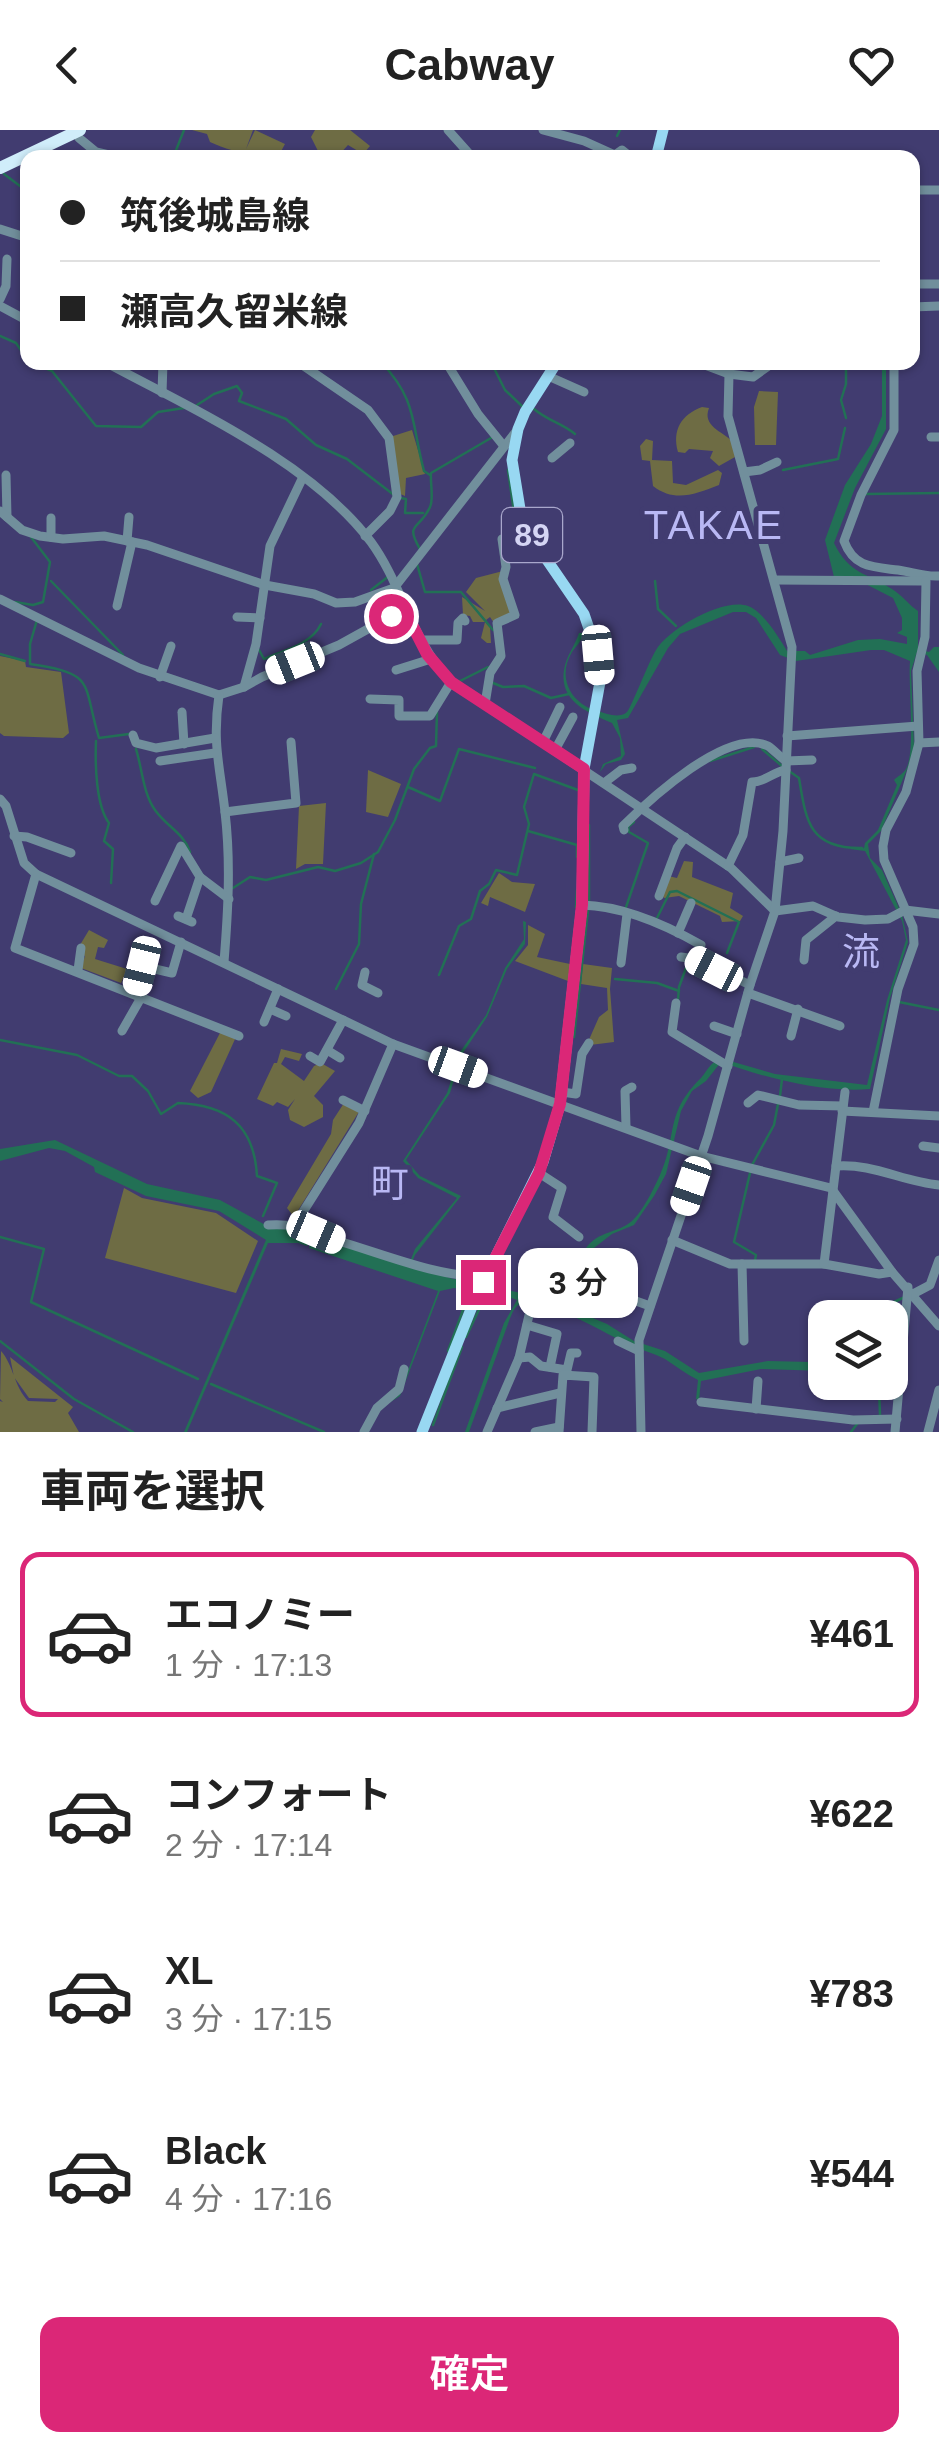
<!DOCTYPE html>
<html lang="ja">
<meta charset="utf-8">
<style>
body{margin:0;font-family:Arial,"Noto Sans JP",sans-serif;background:#f2f2f2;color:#222;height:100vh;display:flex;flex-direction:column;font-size:38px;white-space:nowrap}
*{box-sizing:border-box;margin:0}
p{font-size:32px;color:#767676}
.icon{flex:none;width:55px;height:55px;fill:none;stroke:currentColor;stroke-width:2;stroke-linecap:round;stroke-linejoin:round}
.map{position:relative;height:1302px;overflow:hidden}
.drawer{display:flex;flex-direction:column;background:#fff;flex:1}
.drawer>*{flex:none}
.hud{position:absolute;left:20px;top:20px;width:900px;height:220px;border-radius:20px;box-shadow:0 2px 8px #0004;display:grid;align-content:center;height:220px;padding:0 40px;background:#fff}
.controls{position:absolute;left:808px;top:1170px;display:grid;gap:20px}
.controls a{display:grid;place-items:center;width:100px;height:100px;border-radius:20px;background:#fff;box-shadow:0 2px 8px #0004;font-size:50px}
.end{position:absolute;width:45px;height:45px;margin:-22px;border:12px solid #db2777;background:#fff;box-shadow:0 0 0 5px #fff}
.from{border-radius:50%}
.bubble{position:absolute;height:70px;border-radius:20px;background:#fff;box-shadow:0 2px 8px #0004;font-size:32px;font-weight:600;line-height:70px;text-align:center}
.car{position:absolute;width:30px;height:60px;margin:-30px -15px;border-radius:12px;box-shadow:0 0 8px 2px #0007;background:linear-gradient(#fff 24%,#345 0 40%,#fff 0 76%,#345 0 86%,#fff 0)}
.hud b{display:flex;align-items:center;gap:35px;height:95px;font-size:38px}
.hud b+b{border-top:2px solid #e0e0e0}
.hud i{width:25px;height:25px;background:#222}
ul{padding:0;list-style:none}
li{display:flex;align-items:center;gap:30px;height:165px;margin:0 20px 15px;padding:0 20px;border:5px solid transparent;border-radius:20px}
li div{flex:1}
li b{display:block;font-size:38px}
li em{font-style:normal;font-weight:600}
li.selected{border-color:#db2777}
li>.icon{width:90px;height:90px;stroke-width:1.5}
h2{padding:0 40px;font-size:45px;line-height:120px}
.primary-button{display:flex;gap:20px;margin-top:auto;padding:20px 40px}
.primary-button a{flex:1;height:115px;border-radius:20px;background:#db2777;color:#fff;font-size:40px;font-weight:600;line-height:115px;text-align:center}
header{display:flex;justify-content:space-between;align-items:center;height:130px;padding:0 40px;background:#fff;font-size:45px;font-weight:600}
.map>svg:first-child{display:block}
.green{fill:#6e6c44}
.water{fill:#227055}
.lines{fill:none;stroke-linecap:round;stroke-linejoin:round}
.stream{stroke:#227055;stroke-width:2.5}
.minor{stroke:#718f9c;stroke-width:9}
.major{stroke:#98d8f2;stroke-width:11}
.highway{stroke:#d0edfa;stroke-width:12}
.route{stroke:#db2777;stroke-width:12}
.labels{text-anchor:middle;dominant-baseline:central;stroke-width:10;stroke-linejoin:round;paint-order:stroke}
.shield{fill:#413c70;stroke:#a9a7cc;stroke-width:2.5}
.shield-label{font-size:32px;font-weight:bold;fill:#d5d5f4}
.neighbourhood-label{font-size:38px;fill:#b9b8f4;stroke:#413c70}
.quarter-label{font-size:40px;letter-spacing:2.5px;fill:#b9b8f4;stroke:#413c70}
</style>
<header><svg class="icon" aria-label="back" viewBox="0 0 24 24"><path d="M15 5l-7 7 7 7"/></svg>Cabway<svg class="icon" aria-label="heart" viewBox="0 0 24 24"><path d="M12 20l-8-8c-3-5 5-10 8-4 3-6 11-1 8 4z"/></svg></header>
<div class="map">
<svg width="939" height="1302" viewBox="0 0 939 1302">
<rect width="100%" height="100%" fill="#413c70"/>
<g class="green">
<path d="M192 0H253L246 19 255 0 285 14 278 27C256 28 230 21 210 12L207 4Z"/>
<polygon points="315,0 350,0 370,16 363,24 348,15 337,27 319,23 311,7"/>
<polygon points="759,261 778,262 776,315 755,315 754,277"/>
<path d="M702 277 709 278C702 296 722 301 733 312L735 327 719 336 710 328 713 321 689 319 685 323 678 322C672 300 681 285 702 277Z"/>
<polygon points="412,300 425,344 406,348 405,366 398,363 390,307"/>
<path d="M646 309 653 311 652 330 672 331 673 353 686 355 718 340 722 343 719 355C695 364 675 373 653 356L650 331 642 330 640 316Z"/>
<polygon points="503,441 514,484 494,493 490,487 486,490 490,496 491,513 487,513 481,508 485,492 473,492 470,486 463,485 462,467 485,481 466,462 476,448"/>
<polygon points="0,526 25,531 26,537 61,542 69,603 63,608 4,606 0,603"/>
<polygon points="368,640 401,654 388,687 366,682"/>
<polygon points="326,673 323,734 305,734 296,739 299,676"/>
<polygon points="684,731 693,732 692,747 733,763 730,778 743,786 740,791 722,792 720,786 679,766 664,768 662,764 668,746 677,748"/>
<polygon points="499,743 512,752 535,754 525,782 490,767 488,776 481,773"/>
<polygon points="528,795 545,804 537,827 570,834 568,851 515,831 528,815"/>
<polygon points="89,800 108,810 104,818 98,817 95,829 127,839 121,853 81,838 85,826 81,824 80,815"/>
<polygon points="583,834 612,838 610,859 614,912 590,915 588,912 599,887 608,880 607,858 581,854"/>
<polygon points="221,901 236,907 211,962 198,968 190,961"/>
<polygon points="281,919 302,924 299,931 285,927 281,934 304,951 314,936 321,933 335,941 314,966 323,975 323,987 304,997 290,990 288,980 295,969 288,977 277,972 273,976 257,969 274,933 277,933"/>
<polygon points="344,973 360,980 294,1087 287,1078 331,1004 333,990"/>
<polygon points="124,1058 142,1068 216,1083 258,1111 236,1163 105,1128"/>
<path d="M1 1221C13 1234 14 1256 28 1271L55 1272 58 1269 29 1268 14 1247 10 1227 73 1277 68 1283 79 1302H0V1271L3 1272 0 1269Z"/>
</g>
<path class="water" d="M882 233H886V299L855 358 834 413C849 444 867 443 892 459 902 465 909 475 918 481V519L929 522 934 517H939V542L927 525 917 522 911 541 914 616 911 630 881 701 868 714 870 728 882 740 902 785 908 812 890 868 870 959C822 963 766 948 721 932L706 951 692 961 681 981 666 1044 654 1066 634 1095 612 1104 590 1121 566 1171 567 1177 607 1194 634 1211 665 1221 699 1243 768 1231 811 1232 818 1226 825 1232V1241L761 1239 701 1251 699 1270 696 1269 698 1250C686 1244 676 1236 665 1229 654 1223 640 1220 628 1214 606 1204 544 1166 522 1173 514 1176 512 1184 509 1191L469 1302H465L504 1193 517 1170 492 1161 481 1163 454 1158 440 1161 400 1266 381 1278 368 1302 380 1278 399 1264 438 1161 309 1118 312 1106 307 1116 298 1113H268L187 1302H184L266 1110 219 1081 146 1066 95 1042 94 1037 65 1021 49 1018 0 1031V1019L55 1010 147 1054 220 1070 271 1098 300 1097 409 1134 415 1119 457 1068 418 1048 403 1031 447 963 460 922 486 885 505 838 524 809 523 791 526 792 525 814 507 839 487 887 461 926 450 963 406 1030 420 1046 461 1066 415 1125 411 1135 450 1148 555 1170C573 1155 573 1136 586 1118 598 1101 618 1103 632 1091 643 1081 654 1058 660 1045 678 1005 664 984 701 948 709 939 710 931 723 929L775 944 867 955 887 870 906 810 902 791 865 721 850 719 864 718 865 713 878 700 897 655 894 650C898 646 903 644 906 639 916 622 908 555 910 531L884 520H871L796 531 780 525 756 488 746 482H733L680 504 668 518 628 588 617 590 625 624 621 630 606 634 600 642 603 634 621 626 620 608 612 593C589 583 559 572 564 540 566 526 575 516 579 503H584C581 512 577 515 572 522 556 548 572 575 598 581 607 584 619 589 627 582 631 578 649 531 656 520 668 499 724 467 748 476 763 481 780 509 787 521H805L810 525 858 510 880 509 907 514V507L897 503 902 500V488L893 468 850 446 834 447 825 410 845 355 871 314 882 286Z"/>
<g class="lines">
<g class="stream">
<polyline points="617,6 620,0"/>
<polyline points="173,28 184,0"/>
<polyline points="4,44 24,59 28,56"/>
<polyline points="0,206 16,213 28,230"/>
<polyline points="31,232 52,241 96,296 141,297 158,282 184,278"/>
<path d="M381 232C418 271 411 293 424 341L430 345"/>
<polyline points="491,232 505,260 523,277"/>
<polyline points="846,232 846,254 841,270 846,288"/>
<polyline points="197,275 214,264 237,256 242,263 239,271 286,289 316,315 347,329 394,365"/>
<path d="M534 279C548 291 562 293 575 304"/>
<polyline points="508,340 514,382 532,417"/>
<polyline points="783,340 838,329 845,298"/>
<polyline points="866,364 939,363"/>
<polyline points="401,368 406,369 405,383 423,383"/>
<path d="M420 419C404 392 420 400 430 377 434 369 430 352 431 343L491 308"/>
<polyline points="417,434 425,462 461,462 493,500"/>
<polyline points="51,451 123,525"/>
<polyline points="655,451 658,479 676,496"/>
<polyline points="371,460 389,446"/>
<polyline points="15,472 33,475 43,472 50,432 31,407"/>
<path d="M37 490 30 514V534C97 544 82 552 99 608L129 604"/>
<path d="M259 520 264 529C284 520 311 515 321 494"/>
<polyline points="0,524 25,531"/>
<polyline points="460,551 488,537"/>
<polyline points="493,553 503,557 524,556 551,568 569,564"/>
<path d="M96 611C95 634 96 676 109 693L104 711 113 719 111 753"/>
<path d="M136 619C142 638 143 663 155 680 167 697 183 702 190 722"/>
<polyline points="762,619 782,636"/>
<polyline points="710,631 754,617"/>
<path d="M789 641 799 648C806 691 809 719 862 718"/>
<polyline points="408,657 440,671 459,619 535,638"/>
<polyline points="589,695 589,772"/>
<polyline points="528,701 577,715 577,727"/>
<polyline points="233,758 250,747 266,750 318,737 335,741 361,733 378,722 395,690 414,639 430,618 436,616 437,582"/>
<polyline points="576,777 577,760"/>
<polyline points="625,780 648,713 629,702 628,697 634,692"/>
<polyline points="657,788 670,762 677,761 739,792 727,823"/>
<polyline points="439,845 459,796 471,789 480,761 489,754 496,740 517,745 529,694 524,677 534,644 578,660"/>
<polyline points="615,849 657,853 679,861"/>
<polyline points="336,859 359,814 361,774 374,724"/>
<polyline points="678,870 679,857 689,830"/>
<polyline points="899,872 939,880"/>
<polyline points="574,907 588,780"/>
<path d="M0 910 77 925 119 946H132L148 961 161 984 178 973C227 975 254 995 257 1046L277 1053 263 1086"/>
<polyline points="780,966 782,949"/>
<polyline points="752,1035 774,995 778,974"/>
<polyline points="750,1043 734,1112 756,1125 755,1130"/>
<polyline points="0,1107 44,1119 31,1172 198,1249"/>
<polyline points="883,1188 883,1177 905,1167"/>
<polyline points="466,1207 485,1167"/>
<polyline points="0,1211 74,1269 133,1302"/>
<polyline points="448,1221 470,1161"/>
<polyline points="819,1227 825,1223"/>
<polyline points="211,1254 324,1302"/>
<polyline points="879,1257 880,1285"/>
<polyline points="433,1295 462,1217"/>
<polyline points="851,1302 857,1294"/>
</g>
<g class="minor">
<polyline points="448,0 473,28"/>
<polyline points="543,0 584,11 615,25 622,20 632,28"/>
<polyline points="79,8 96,22 109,25"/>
<polyline points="912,60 939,60"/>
<polyline points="0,99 28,108"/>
<polyline points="912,154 939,154"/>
<polyline points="0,169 6,156 7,129"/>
<polyline points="0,176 28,191"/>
<polyline points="912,177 939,176"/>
<path d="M105 232C192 279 311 332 371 412 403 456 410 508 451 552L731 738 775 781 813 776 838 787 865 790 888 789 905 780 939 784"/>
<polyline points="298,232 368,280 389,308 397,367 390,381 365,406"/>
<polyline points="446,232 478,284 503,315"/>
<polyline points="697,232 729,244 753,247 774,232"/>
<path d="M894 232V300L861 365 844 411C854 438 873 437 898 440 913 442 923 447 939 446"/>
<polyline points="548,246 584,262"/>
<polyline points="162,263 163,232"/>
<polyline points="931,307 939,307"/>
<polyline points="552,328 570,313"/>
<polyline points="744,342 760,340 777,332"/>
<polyline points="6,345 7,387"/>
<polyline points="0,381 22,400 40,406 63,409 104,406 147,415 265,455 314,464 336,473 355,472 394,458 518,299"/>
<polyline points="51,388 51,407"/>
<polyline points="127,411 129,387"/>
<polyline points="774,450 922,451"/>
<polyline points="0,469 139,538 219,565 244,557 262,547 339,515 404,479"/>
<polyline points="117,476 132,412"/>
<polyline points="237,487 260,488"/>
<polyline points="420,510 457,510 458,493 463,488 465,491"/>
<polyline points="396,540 431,529"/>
<polyline points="160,547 171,516"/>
<polyline points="244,557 256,514 270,416 302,349"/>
<path d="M219 565C212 614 220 636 225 682 231 733 228 782 224 832"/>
<polyline points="370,569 399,570 399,586 430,586 451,552"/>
<polyline points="485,574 490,543 501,526 497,493 515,485 503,449 506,437 502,409"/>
<polyline points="182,582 184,614"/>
<polyline points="133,605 136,613 156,618 215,608"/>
<polyline points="787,606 918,596"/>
<polyline points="543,612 560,577"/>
<polyline points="919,613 939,612"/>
<polyline points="555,620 573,587"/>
<polyline points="160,631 215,623"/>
<polyline points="604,653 621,640 632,638"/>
<polyline points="0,669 6,676 24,733 36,744 343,890 393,914 701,1026 831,1058 892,1142 939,1196"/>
<polyline points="225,682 296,673 291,612"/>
<path d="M624 700 623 696C648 671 728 596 768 616 774 620 780 627 786 631L812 630"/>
<polyline points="14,706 27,707 71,723"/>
<polyline points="780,732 799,728"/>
<path d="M728 736 743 705 752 652C766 652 772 642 786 640"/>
<polyline points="36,744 15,818 239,906"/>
<polyline points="659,766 677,718 685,707"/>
<polyline points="155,771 181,716 200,747 229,769"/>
<path d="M582 775C623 776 666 795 701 815L696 829 750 855"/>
<polyline points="178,786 192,792"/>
<polyline points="186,789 200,747"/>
<polyline points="678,803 691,773"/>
<polyline points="681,827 696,829"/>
<polyline points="804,830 806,810 836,786"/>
<polyline points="621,833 627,784"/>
<polyline points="78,840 81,818"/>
<polyline points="365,842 362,855 378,863"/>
<polyline points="136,863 142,836 172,843 181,812"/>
<polyline points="748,863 840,896"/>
<polyline points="676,873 672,902 728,936"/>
<polyline points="270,879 286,886"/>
<polyline points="264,892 278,859"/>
<polyline points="714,896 737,904"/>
<polyline points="122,901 142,866"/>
<polyline points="791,906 798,879"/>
<polyline points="327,920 340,928"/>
<polyline points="310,926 320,932 343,890"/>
<polyline points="562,962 576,964 582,924 589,913"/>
<polyline points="343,970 365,981"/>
<polyline points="748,973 758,965 799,975 843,976"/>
<polyline points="842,981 939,986"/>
<polyline points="873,982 898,859 914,814 913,797 884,730 883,716 886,700 906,662 919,613 917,541 925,507 926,451"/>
<polyline points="626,997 625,961 632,957"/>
<polyline points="923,1016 939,1018"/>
<path d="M836 1036C872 1033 904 1052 939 1055"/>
<polyline points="539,1043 562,1058 553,1087 579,1107"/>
<polyline points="296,1093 359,993 393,914"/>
<path d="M268 1095C302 1093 306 1102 335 1110 384 1124 434 1146 485 1147"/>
<polyline points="672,1110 730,1134 824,1134 879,1144 892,1142"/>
<polyline points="742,1134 744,1211"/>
<polyline points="824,1134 845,962"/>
<polyline points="574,1149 650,1176"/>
<polyline points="913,1164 930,1155 939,1130"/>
<polyline points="527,1195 557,1204 550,1237"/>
<polyline points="618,1211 639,1221"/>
<polyline points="519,1228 530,1227 541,1236 567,1240 571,1223 577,1223"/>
<polyline points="701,1272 853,1290 897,1289"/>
<polyline points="497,1278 560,1263"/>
<polyline points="756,1279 758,1251"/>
<polyline points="364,1302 377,1278 399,1259 404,1239"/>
<polyline points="487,1302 519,1228 530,1181"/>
<polyline points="535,1302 559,1297"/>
<polyline points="559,1302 563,1245 594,1247 592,1302"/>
<polyline points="641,1302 639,1210 708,1006 750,855 775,781 783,701 792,517 728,286 729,244"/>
<polyline points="895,1302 908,1157"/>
<polyline points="928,1302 939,1260"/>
</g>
<g class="major">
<polyline points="656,28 663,0"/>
<polyline points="422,1302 477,1164 543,1032 560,974 582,775 584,639 600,552 598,525 584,484 536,414 521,385 512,330 518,299 525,282 557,232"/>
</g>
<polyline class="highway" points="0,38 80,0"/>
</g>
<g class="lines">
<polyline class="route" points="391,486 404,479 427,524 451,552 584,639 582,775 560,974 539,1043 483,1152"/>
</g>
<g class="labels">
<rect class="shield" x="502" y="378" width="60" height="54" rx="8"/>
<g class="shield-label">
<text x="532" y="405">89</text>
</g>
<g class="neighbourhood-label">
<text x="861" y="822">流</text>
<text x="390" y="1054">町</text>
</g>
<g class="quarter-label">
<text x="714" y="395">TAKAE</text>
</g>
</g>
</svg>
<div class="controls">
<a><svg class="icon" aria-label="layers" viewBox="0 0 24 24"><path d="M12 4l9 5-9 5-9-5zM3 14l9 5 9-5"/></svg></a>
</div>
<i class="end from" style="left:391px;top:486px"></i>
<i class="end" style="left:483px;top:1152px"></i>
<div class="bubble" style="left:518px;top:1118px;width:120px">3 分</div>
<i class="car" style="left:598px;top:525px;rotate:175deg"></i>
<i class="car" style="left:295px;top:533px;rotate:248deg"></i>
<i class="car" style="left:142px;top:836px;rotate:194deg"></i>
<i class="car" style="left:714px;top:839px;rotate:297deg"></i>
<i class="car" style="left:458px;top:937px;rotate:110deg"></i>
<i class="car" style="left:691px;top:1056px;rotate:199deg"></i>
<i class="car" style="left:316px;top:1102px;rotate:113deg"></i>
<div class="hud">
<b><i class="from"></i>筑後城島線</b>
<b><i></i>瀬高久留米線</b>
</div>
</div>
<section class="drawer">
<h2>車両を選択</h2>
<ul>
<li class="selected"><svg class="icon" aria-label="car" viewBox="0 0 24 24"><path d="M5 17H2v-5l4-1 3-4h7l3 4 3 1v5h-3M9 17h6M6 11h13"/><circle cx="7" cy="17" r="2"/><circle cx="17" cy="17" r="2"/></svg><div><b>エコノミー</b><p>1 分 · 17:13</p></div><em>¥461</em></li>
<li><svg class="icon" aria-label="car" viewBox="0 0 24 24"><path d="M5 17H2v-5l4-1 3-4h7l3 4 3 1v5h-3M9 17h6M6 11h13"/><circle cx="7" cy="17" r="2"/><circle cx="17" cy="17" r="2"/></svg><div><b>コンフォート</b><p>2 分 · 17:14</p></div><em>¥622</em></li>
<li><svg class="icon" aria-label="car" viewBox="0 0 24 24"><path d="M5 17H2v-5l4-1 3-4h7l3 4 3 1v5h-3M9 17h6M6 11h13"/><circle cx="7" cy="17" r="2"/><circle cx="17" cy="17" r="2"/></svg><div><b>XL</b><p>3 分 · 17:15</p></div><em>¥783</em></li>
<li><svg class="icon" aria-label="car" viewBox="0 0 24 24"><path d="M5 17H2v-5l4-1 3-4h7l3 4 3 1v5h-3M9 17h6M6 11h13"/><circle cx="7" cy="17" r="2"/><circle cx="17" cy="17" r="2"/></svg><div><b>Black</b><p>4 分 · 17:16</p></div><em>¥544</em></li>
</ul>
<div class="primary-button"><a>確定</a></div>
</section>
